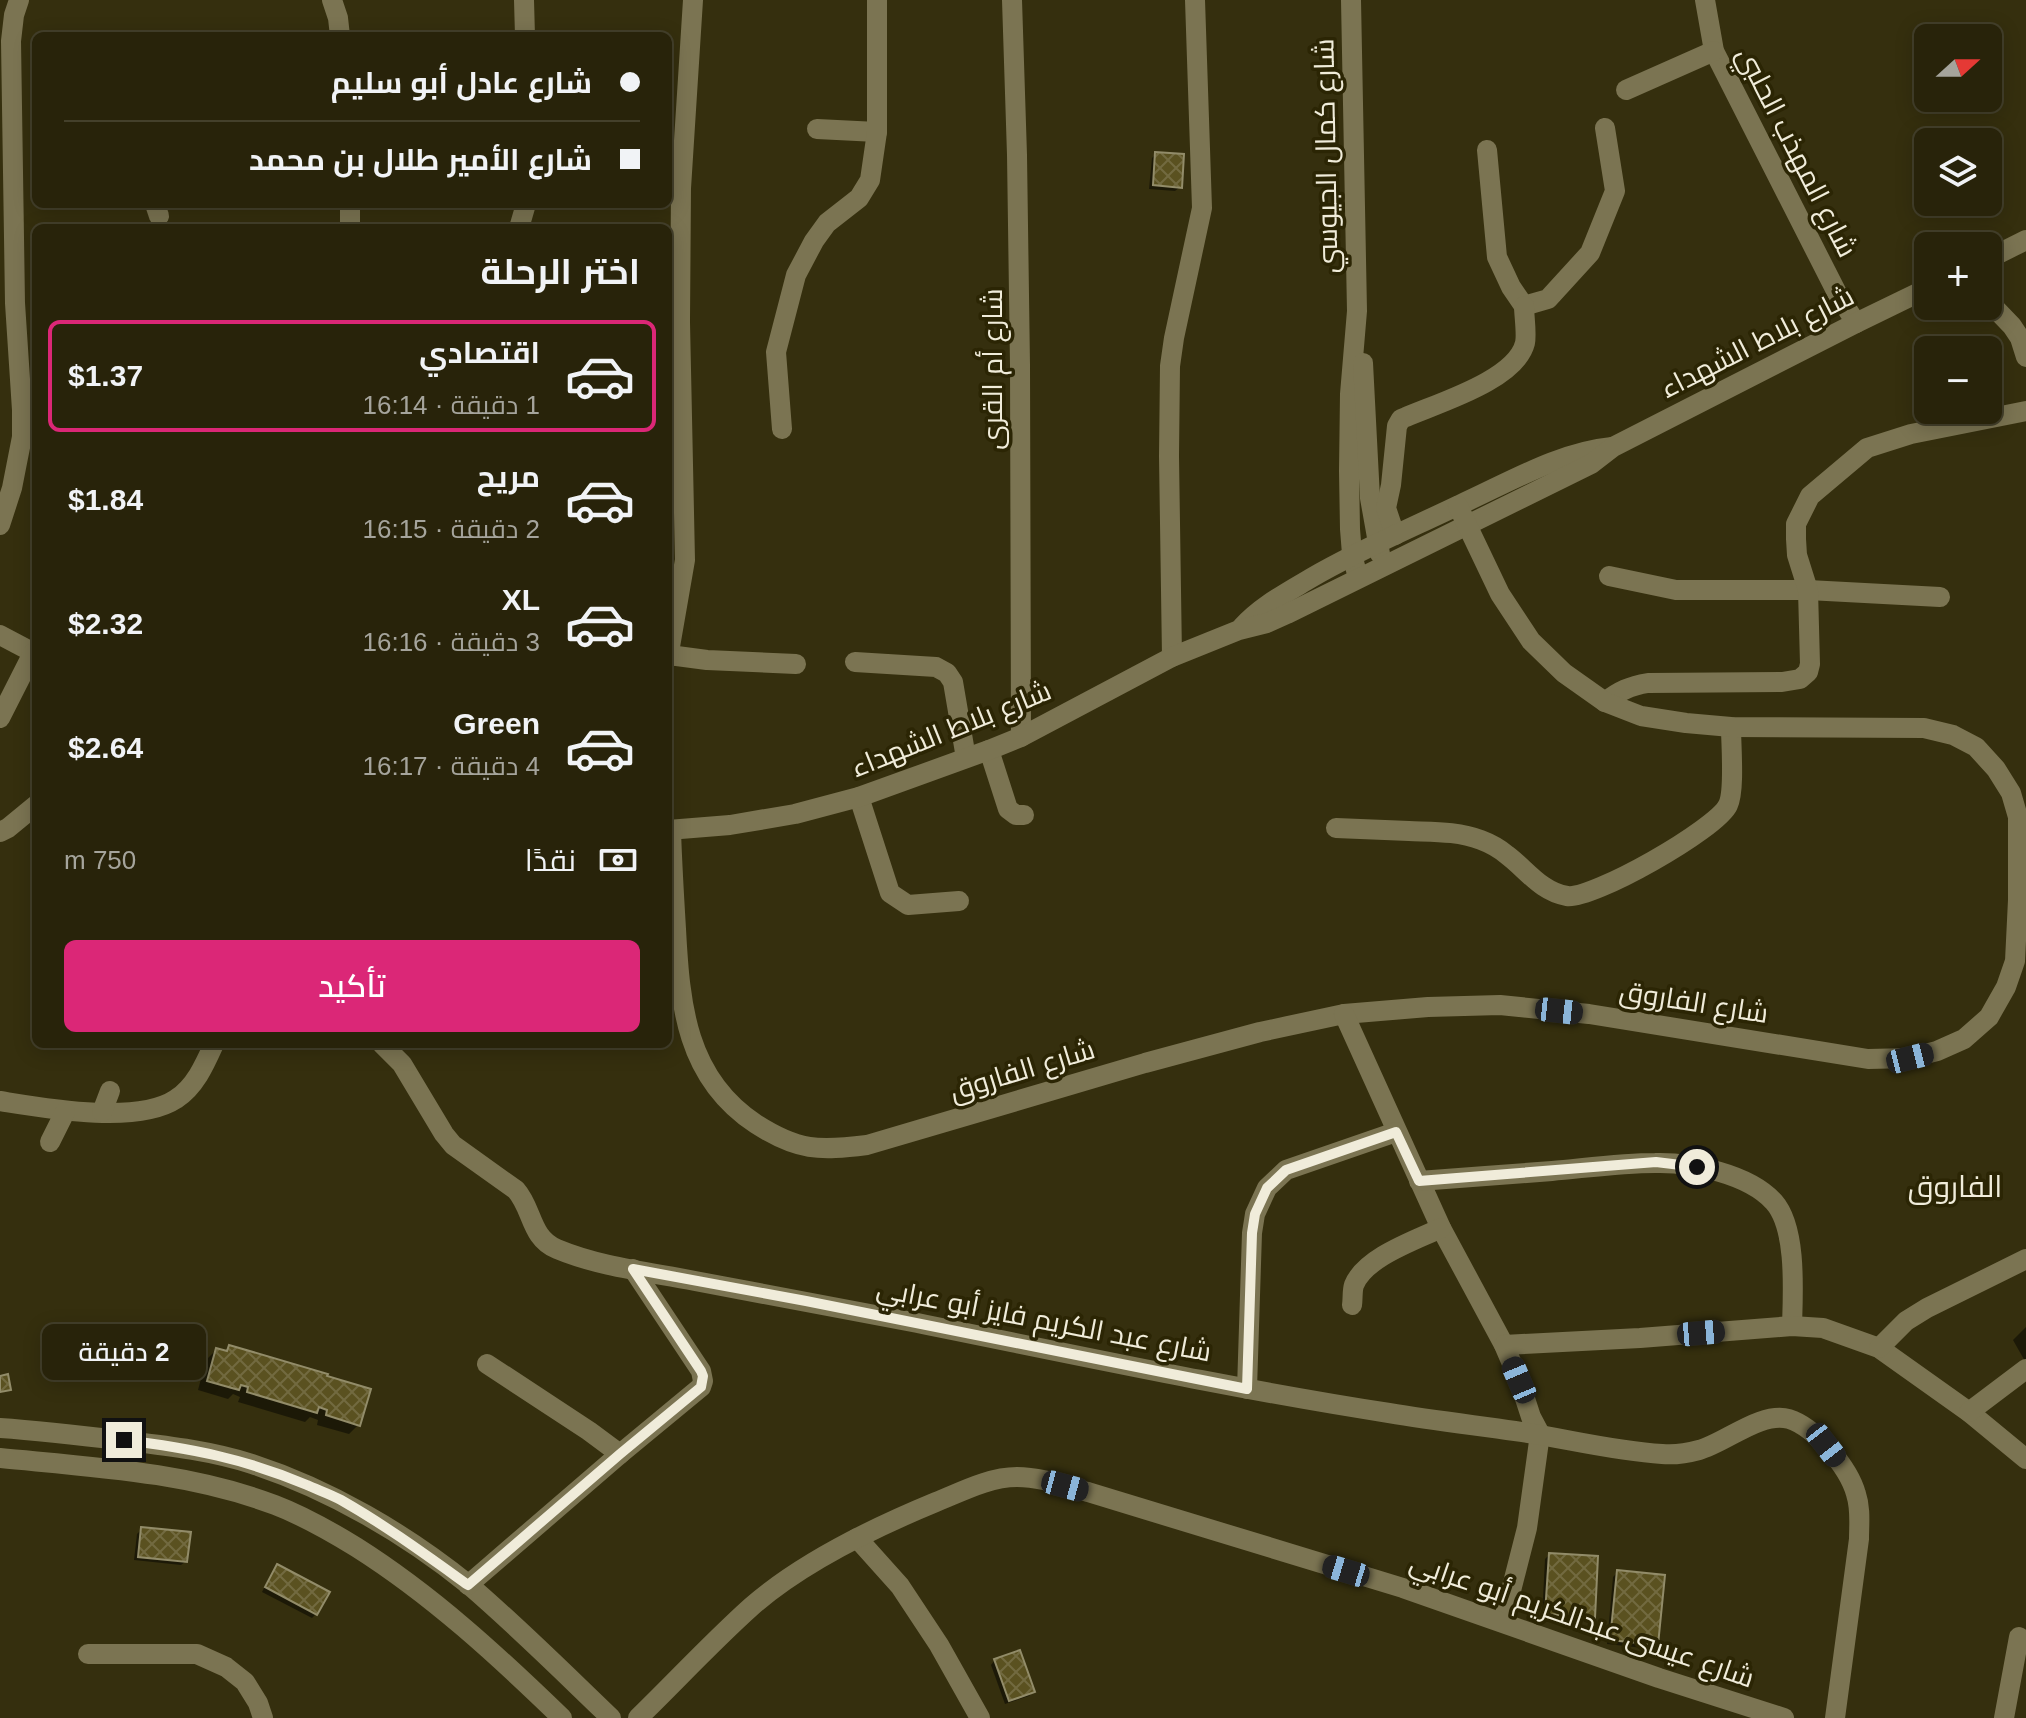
<!DOCTYPE html>
<html lang="ar">
<meta charset="utf-8">
<style>
body{margin:0;font-family:Helvetica,Cairo,sans-serif;background:#342f18;color:#f1f3f6;direction:rtl;height:100vh;display:flex;flex-direction:column;font-size:30px;white-space:nowrap}
*{box-sizing:border-box;margin:0}
p{font-size:26px;color:#a5a49c}
.icon{flex:none;width:44px;height:44px;fill:none;stroke:currentColor;stroke-width:2;stroke-linecap:round;stroke-linejoin:round}
.map{position:relative;flex:1;overflow:hidden;direction:ltr}
.panel{position:absolute;left:32px;top:224px;width:640px;height:824px;display:flex;flex-direction:column;background:#28230a;border-radius:12px;box-shadow:0 4px 20px #0003,0 0 0 2px #44402b;direction:rtl}
.panel>*{flex:none}
.banner{position:absolute;left:32px;top:32px;width:640px;height:176px;border-radius:12px;box-shadow:0 4px 20px #0003,0 0 0 2px #44402b;direction:rtl;display:grid;align-content:center;height:176px;padding:0 32px;background:#28230a}
.needle{width:52px;rotate:69deg}
.buttons{position:absolute;left:1914px;top:24px;display:grid;gap:16px}
.buttons a{display:grid;place-items:center;width:88px;height:88px;border-radius:12px;background:#28230a;box-shadow:0 4px 20px #0003,0 0 0 2px #44402b;font-size:40px}
.end{position:absolute;width:36px;height:36px;margin:-18px;border:10px solid #f0ecda;background:#111;box-shadow:0 0 0 4px #111}
.from{border-radius:50%}
.bubble{position:absolute;height:56px;border-radius:12px;background:#28230a;box-shadow:0 4px 20px #0003,0 0 0 2px #44402b;font-size:26px;font-weight:600;line-height:56px;text-align:center;direction:rtl}
.car{position:absolute;width:24px;height:48px;margin:-24px -12px;border-radius:10px;box-shadow:0 0 6px 2px #0007;background:linear-gradient(#222 24%,#8ab4d8 0 40%,#222 0 76%,#8ab4d8 0 86%,#222 0)}
.banner b{display:flex;align-items:center;gap:28px;height:76px;font-size:30px}
.banner b+b{border-top:2px solid #44402b}
.banner i{width:20px;height:20px;background:#f1f3f6}
ul{padding:0;list-style:none}
li{display:flex;align-items:center;gap:24px;height:112px;margin:0 16px 12px;padding:0 16px;border:4px solid transparent;border-radius:12px}
li div{flex:1}
li b{display:block;font-size:30px}
li em{font-style:normal;font-weight:600}
li.active{border-color:#db2777}
li>.icon{width:72px;height:72px;stroke-width:1.5}
h2{padding:0 32px;font-size:36px;line-height:96px}
.pay{display:flex;align-items:center;gap:20px;height:88px;padding:0 32px;font-size:30px}
.pay p{margin-inline-start:auto}
.cta{display:flex;gap:16px;margin-top:auto;padding:16px 32px}
.cta a{flex:1;height:92px;border-radius:12px;background:#db2777;color:#fff;font-size:32px;font-weight:600;line-height:92px;text-align:center}
.map>svg:first-child{display:block}
.shadow{fill:#0007}
.building{fill:url(#building-cross-hatch);stroke:#928c69;stroke-width:2}
.lines{fill:none;stroke-linecap:round;stroke-linejoin:round}
.minor{stroke:#7b7452;stroke-width:20}
.route{stroke:#f0ecda;stroke-width:10}
.labels{text-anchor:middle;dominant-baseline:central;stroke-width:7;stroke-linejoin:round;paint-order:stroke}
.street-label{font-size:28px;fill:#f0ecda;stroke:#2b2504}
.neighbourhood-label{font-size:30px;fill:#f0ecda;stroke:#2b2504}
</style>
<div class="map">
<svg width="2026" height="1718" viewBox="0 0 2026 1718">
<defs>
<pattern id="building-cross-hatch" width="8" height="8" patternUnits="userSpaceOnUse" patternTransform="scale(2)"><rect width="8" height="8" fill="#5a5120"/><path d="M0 0l8 8M0 8l8-8" fill="none" stroke="#726a40"/></pattern>
</defs>
<rect width="100%" height="100%" fill="#352f0e"/>
<g class="shadow">
<polygon points="1156,154 1180,187 1175,191 1149,189 1152,158"/>
<polygon points="2026,1327 2026,1363 2013,1340"/>
<polygon points="229,1347 358,1425 349,1434 317,1425 318,1420 310,1417 305,1422 238,1402 240,1397 233,1394 228,1399 198,1390 206,1360 216,1350 224,1353"/>
<polygon points="142,1529 186,1561 181,1565 134,1560 137,1534"/>
<polygon points="1549,1555 1593,1617 1588,1621 1542,1618 1545,1559"/>
<polygon points="273,1571 316,1614 312,1618 262,1592"/>
<polygon points="1618,1572 1656,1644 1652,1649 1607,1644 1613,1577"/>
<polygon points="995,1660 1033,1692 1029,1696 1005,1704 991,1665"/>
</g>
<g class="building">
<polygon points="1155,152 1184,154 1182,188 1153,185"/>
<polygon points="229,1345 328,1374 327,1376 371,1389 360,1426 326,1415 327,1410 319,1407 317,1413 247,1392 248,1387 241,1385 239,1390 207,1381 216,1348 227,1351"/>
<polygon points="8,1374 11,1390 0,1392 0,1376"/>
<polygon points="141,1527 191,1532 187,1562 138,1557"/>
<polygon points="1549,1553 1598,1556 1595,1618 1545,1614"/>
<polygon points="277,1564 330,1592 317,1615 265,1587"/>
<polygon points="1617,1570 1665,1575 1658,1645 1610,1640"/>
<polygon points="1020,1650 1035,1692 1009,1701 994,1659"/>
</g>
<g class="lines">
<g class="minor">
<polyline points="332,0 338,18 340,36"/>
<polyline points="524,0 525,36"/>
<polyline points="1012,0 1017,155 1020,365 1021,737"/>
<polyline points="1351,0 1357,311 1350,394 1349,471 1350,529 1352,554 1358,578"/>
<polyline points="1705,0 1714,51 1837,293 1856,323"/>
<polyline points="1626,90 1714,51"/>
<polyline points="817,129 877,132"/>
<polyline points="1487,150 1497,257 1511,287 1524,306 1548,299 1590,253 1615,191 1605,128"/>
<polyline points="155,204 159,216"/>
<polyline points="350,204 350,228"/>
<polyline points="519,228 526,204"/>
<polyline points="1988,259 2026,240"/>
<polyline points="1988,301 2012,326 2020,338 2026,357"/>
<polyline points="1363,363 1370,498 1380,554"/>
<polyline points="782,429 776,352 796,275 814,241 827,223 859,198 870,180 877,132 877,0"/>
<polyline points="0,525 12,488 22,437 22,410 15,303 11,41 14,15 19,0"/>
<path d="M1395 535 1386 508 1391 485 1397 426 1401 419 1406 417C1438 403 1516 380 1525 343 1527 334 1524 315 1524 306"/>
<polyline points="1609,576 1676,590 1808,590 1940,597"/>
<path d="M1242 627C1261 606 1286 593 1311 578 1359 550 1409 529 1459 505 1508 483 1559 452 1612 447"/>
<polyline points="0,635 36,654"/>
<polyline points="669,655 707,660 796,664"/>
<polyline points="1172,657 1169,456 1170,366 1174,338 1202,208 1195,0"/>
<polyline points="668,658 685,560 680,322 681,188 693,0"/>
<polyline points="855,662 936,667 947,673 953,682 966,758"/>
<path d="M1605 702C1619 691 1630 686 1648 683L1782 682 1800 679 1808 672 1810 664 1808 590 1797 555 1796 539V524L1810 496 1867 448 1911 434 2026 411"/>
<polyline points="0,718 33,653"/>
<polyline points="989,750 1008,809 1016,815 1024,815"/>
<polyline points="859,797 890,893 908,905 959,901"/>
<path d="M1336 828C1360 829 1384 830 1409 831 1433 832 1458 831 1481 840 1489 843 1500 849 1507 855 1526 869 1541 892 1567 896 1592 900 1717 829 1728 805 1735 791 1731 745 1731 727"/>
<polyline points="668,830 730,825 795,814 859,797 989,750 1021,737 1172,657 1239,630 1267,623 1287,614 1591,464 1613,447 1856,323 1928,288"/>
<path d="M671 830C672 863 674 896 676 929 680 1005 686 1078 756 1124 798 1151 819 1151 867 1145L1145 1063 1260 1032 1344 1014 1428 1007 1500 1005 1589 1014 1868 1059 1910 1058 1937 1051 1964 1039 1989 1017 2006 987 2015 961 2018 900V817L2011 793 1996 769 1976 747 1953 735 1924 728 1731 727 1686 723 1641 716 1605 702 1564 673 1531 641 1500 594 1458 506"/>
<polyline points="0,832 8,828 36,805"/>
<polyline points="1344,1014 1441,1228 1504,1345 1519,1380 1531,1417 1540,1434 1527,1528 1503,1622"/>
<path d="M382 1044 402 1064 444 1134 453 1145 516 1190C533 1209 530 1238 557 1249 600 1267 649 1272 695 1281 765 1294 836 1307 907 1321 1067 1353 1228 1388 1389 1413 1431 1420 1473 1425 1515 1431 1564 1438 1612 1451 1662 1454 1673 1455 1688 1453 1699 1450 1725 1443 1761 1411 1789 1419 1815 1427 1849 1468 1856 1494 1861 1509 1859 1524 1859 1539L1835 1718"/>
<path d="M0 1101C44 1108 137 1125 176 1099 195 1087 205 1064 214 1044"/>
<polyline points="102,1112 110,1091"/>
<polyline points="50,1142 65,1112"/>
<path d="M1419 1181C1463 1178 1508 1174 1552 1171 1586 1168 1621 1163 1655 1163 1691 1162 1749 1174 1774 1202 1797 1228 1793 1292 1792 1326"/>
<path d="M1352 1305C1353 1299 1352 1291 1354 1285 1365 1257 1416 1240 1441 1228"/>
<polyline points="1504,1345 1640,1338 1792,1326 1823,1328 1879,1348 1969,1412 2026,1459"/>
<polyline points="1879,1348 1906,1321 1927,1308 2026,1259"/>
<polyline points="487,1364 589,1431 620,1454"/>
<polyline points="1247,1389 1252,1233 1255,1214 1267,1188 1286,1170 1396,1132"/>
<polyline points="1969,1412 2026,1369"/>
<path d="M0 1428C43 1431 85 1436 127 1441 169 1446 212 1451 252 1464 329 1489 406 1534 469 1585 518 1627 564 1673 611 1718"/>
<path d="M0 1458C92 1467 188 1472 275 1505 304 1516 330 1531 356 1547 432 1595 498 1656 562 1718"/>
<polyline points="857,1538 900,1586 939,1645 980,1718"/>
<polyline points="468,1585 620,1454 701,1387 703,1381 701,1371 633,1269"/>
<polyline points="88,1654 197,1654 226,1667 245,1682 258,1703 263,1718"/>
<path d="M638 1718C676 1681 712 1642 751 1607 802 1562 873 1528 936 1502 961 1492 989 1477 1017 1477 1041 1477 1065 1486 1088 1492L1403 1588 1659 1678 1784 1718"/>
<polyline points="2004,1718 2019,1637"/>
</g>
</g>
<g class="lines">
<path class="route" d="M124 1440C190 1448 246 1459 307 1485 318 1490 330 1494 341 1500 385 1525 426 1555 468 1585L620 1454 701 1387 703 1376 701 1371 633 1269 806 1301 1247 1389 1252 1233 1255 1214 1267 1188 1286 1170 1396 1132 1419 1181 1656 1162 1697 1167"/>
</g>
<g class="labels">
<g class="street-label">
<text transform="translate(1797 152) rotate(63)">شارع المهذب الحلبي</text>
<text transform="translate(1326 156) rotate(-91)">شارع كمال الجيوسي</text>
<text transform="translate(1757 342) rotate(-27)">شارع بلاط الشهداء</text>
<text transform="translate(992 369) rotate(-90)">شارع أم القرى</text>
<text transform="translate(951 729) rotate(-22)">شارع بلاط الشهداء</text>
<text transform="translate(1694 1002) rotate(9)">شارع الفاروق</text>
<text transform="translate(1022 1070) rotate(-17)">شارع الفاروق</text>
<text transform="translate(1044 1320) rotate(11)">شارع عبد الكريم فايز أبو عرابي</text>
<text transform="translate(1582 1620) rotate(19)">شارع عيسى عبدالكريم أبو عرابي</text>
</g>
<g class="neighbourhood-label">
<text x="1955" y="1186">الفاروق</text>
</g>
</g>
</svg>
<div class="buttons">
<a><svg class="needle" viewBox="-14 -14 28 28"><path d="M0-13l5 13h-10z" fill="#e53935"/><path d="M0 13l5-13h-10z" fill="#a5a49c"/></svg></a>
<a><svg class="icon" aria-label="layers" viewBox="0 0 24 24"><path d="M12 4l9 5-9 5-9-5zM3 14l9 5 9-5"/></svg></a>
<a>+</a>
<a>−</a>
</div>
<i class="end from" style="left:1697px;top:1167px"></i>
<i class="end" style="left:124px;top:1440px"></i>
<div class="bubble" style="left:42px;top:1324px;width:164px">2 دقيقة</div>
<i class="car" style="left:1559px;top:1011px;rotate:96deg"></i>
<i class="car" style="left:1910px;top:1058px;rotate:76deg"></i>
<i class="car" style="left:1701px;top:1333px;rotate:85deg"></i>
<i class="car" style="left:1519px;top:1380px;rotate:337deg"></i>
<i class="car" style="left:1826px;top:1445px;rotate:142deg"></i>
<i class="car" style="left:1065px;top:1486px;rotate:105deg"></i>
<i class="car" style="left:1346px;top:1571px;rotate:287deg"></i>
<div class="banner">
<b><i class="from"></i>شارع عادل أبو سليم</b>
<b><i></i>شارع الأمير طلال بن محمد</b>
</div>
<section class="panel">
<h2>اختر الرحلة</h2>
<ul>
<li class="active"><svg class="icon" aria-label="car" viewBox="0 0 24 24"><path d="M5 17H2v-5l4-1 3-4h7l3 4 3 1v5h-3M9 17h6M6 11h13"/><circle cx="7" cy="17" r="2"/><circle cx="17" cy="17" r="2"/></svg><div><b>اقتصادي</b><p>1 دقيقة · 16:14</p></div><em>$1.37</em></li>
<li><svg class="icon" aria-label="car" viewBox="0 0 24 24"><path d="M5 17H2v-5l4-1 3-4h7l3 4 3 1v5h-3M9 17h6M6 11h13"/><circle cx="7" cy="17" r="2"/><circle cx="17" cy="17" r="2"/></svg><div><b>مريح</b><p>2 دقيقة · 16:15</p></div><em>$1.84</em></li>
<li><svg class="icon" aria-label="car" viewBox="0 0 24 24"><path d="M5 17H2v-5l4-1 3-4h7l3 4 3 1v5h-3M9 17h6M6 11h13"/><circle cx="7" cy="17" r="2"/><circle cx="17" cy="17" r="2"/></svg><div><b>XL</b><p>3 دقيقة · 16:16</p></div><em>$2.32</em></li>
<li><svg class="icon" aria-label="car" viewBox="0 0 24 24"><path d="M5 17H2v-5l4-1 3-4h7l3 4 3 1v5h-3M9 17h6M6 11h13"/><circle cx="7" cy="17" r="2"/><circle cx="17" cy="17" r="2"/></svg><div><b>Green</b><p>4 دقيقة · 16:17</p></div><em>$2.64</em></li>
</ul>
<div class="pay"><svg class="icon" aria-label="cash" viewBox="0 0 24 24"><path d="M3 7h18v10H3z"/><circle cx="12" cy="12" r="2"/></svg>نقدًا<p>750 m</p></div>
<div class="cta"><a>تأكيد</a></div>
</section>
</div>
